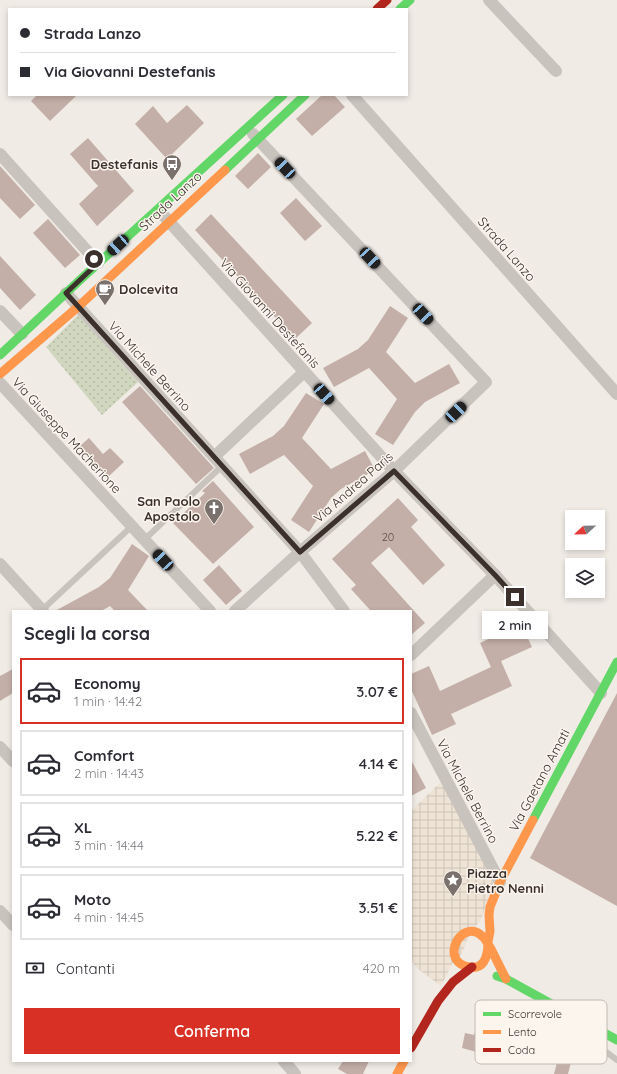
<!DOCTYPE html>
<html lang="it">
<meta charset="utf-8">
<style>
body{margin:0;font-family:Quicksand,sans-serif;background:#f2f2f3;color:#2b2b33;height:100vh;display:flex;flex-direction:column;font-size:15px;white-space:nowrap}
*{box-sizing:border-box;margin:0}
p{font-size:13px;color:#7c7c81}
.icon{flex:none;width:22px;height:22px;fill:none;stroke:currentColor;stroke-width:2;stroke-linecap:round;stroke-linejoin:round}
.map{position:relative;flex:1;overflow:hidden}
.panel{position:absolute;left:12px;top:610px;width:400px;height:452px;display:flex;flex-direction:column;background:#fff;border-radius:0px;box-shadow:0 2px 6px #0003}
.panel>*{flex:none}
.guide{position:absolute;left:8px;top:8px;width:400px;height:88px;border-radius:0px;box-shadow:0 2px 6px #0003;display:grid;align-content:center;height:88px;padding:0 12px;background:#fff}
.needle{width:26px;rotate:248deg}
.fabs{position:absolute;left:565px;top:510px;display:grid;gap:8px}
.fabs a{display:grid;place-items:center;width:40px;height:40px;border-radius:0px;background:#fff;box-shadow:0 2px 6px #0003;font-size:20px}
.end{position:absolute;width:18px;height:18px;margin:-9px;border:5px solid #3b302b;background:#fff;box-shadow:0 0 0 2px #fff}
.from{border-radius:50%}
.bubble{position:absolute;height:28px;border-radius:0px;background:#fff;box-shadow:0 2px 6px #0003;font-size:13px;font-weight:600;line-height:28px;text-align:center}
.car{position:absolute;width:12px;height:24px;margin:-12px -6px;border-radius:5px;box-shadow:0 0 3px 1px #0007;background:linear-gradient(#222 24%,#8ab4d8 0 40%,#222 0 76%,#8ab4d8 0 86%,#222 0)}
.guide b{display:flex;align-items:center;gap:14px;height:38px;font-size:15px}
.guide b+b{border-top:1px solid #e1e1e2}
.guide i{width:10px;height:10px;background:#2b2b33}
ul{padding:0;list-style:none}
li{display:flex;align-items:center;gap:12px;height:66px;margin:0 8px 6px;padding:0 4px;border:2px solid #e1e1e2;border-radius:0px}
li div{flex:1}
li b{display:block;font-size:15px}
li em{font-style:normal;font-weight:600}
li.on{border-color:#d93025}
li>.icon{width:36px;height:36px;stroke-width:1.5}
h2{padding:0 12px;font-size:18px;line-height:48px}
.pay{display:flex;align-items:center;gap:10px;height:44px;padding:0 12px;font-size:15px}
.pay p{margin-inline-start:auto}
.button{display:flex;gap:8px;margin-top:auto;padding:8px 12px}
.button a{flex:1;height:46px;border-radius:0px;background:#d93025;color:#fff;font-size:16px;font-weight:600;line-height:46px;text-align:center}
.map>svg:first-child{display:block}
.garden{fill:url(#garden-dots)}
.plaza{fill:url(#plaza-grid)}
.building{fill:#c3afa7}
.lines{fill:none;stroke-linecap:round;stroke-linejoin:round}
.lane{stroke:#c9c3be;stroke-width:6}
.street{stroke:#c9c3be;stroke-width:12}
.fast{stroke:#63d668;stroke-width:9}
.slow{stroke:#ff974d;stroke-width:9}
.jam{stroke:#b3261e;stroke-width:9}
.route{stroke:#3b302b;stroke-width:5}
.labels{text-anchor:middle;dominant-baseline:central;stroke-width:3;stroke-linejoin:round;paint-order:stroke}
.number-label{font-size:11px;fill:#5d504a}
.poi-label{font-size:13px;font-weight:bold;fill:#3b302b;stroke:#fbf5ee;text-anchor:end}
.street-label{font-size:13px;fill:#3b302b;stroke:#fbf5ee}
.key{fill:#fbf5ee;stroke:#c1bab4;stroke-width:1}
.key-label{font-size:11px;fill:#3b302b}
</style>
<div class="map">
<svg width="617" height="1074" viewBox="0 0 617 1074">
<defs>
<pattern id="garden-dots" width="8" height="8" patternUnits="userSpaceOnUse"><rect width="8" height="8" fill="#d1d6bf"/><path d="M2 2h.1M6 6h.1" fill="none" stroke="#b4b8a4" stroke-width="1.8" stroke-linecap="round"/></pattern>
<pattern id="plaza-grid" width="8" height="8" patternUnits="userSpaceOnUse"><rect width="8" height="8" fill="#eee3d5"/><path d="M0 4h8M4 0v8" fill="none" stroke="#cdc3b7"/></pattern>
</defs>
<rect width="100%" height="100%" fill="#f0ebe5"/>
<polygon class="garden" points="78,315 138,382 102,415 46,347"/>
<polygon class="plaza" points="445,778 496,874 481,920 470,932 464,949 462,954 453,962 441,986 418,969 411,961 411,811"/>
<g class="building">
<polygon points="37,95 77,95 50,121 31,101"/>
<polygon points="322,95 334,95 345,107 312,136 296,119"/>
<polygon points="187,105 204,123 167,159 135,124 153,106 167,123"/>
<polygon points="88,138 134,191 97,226 79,204 98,186 70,154"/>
<polygon points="258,153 271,167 248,189 235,176"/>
<polygon points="0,166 35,205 20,219 0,198"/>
<polygon points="296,198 322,226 305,241 280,213"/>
<polygon points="211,214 312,323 295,339 195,230"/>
<polygon points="48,219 80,255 65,268 33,233"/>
<polygon points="0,256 36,295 20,310 0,288"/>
<polygon points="390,306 408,318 386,352 415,383 449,364 460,383 425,402 415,412 393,445 375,434 397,399 369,368 334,387 323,368 358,349 368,340"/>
<polygon points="140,386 214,468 196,484 122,402"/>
<polygon points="306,393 324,404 302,438 331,469 365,451 375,470 341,489 331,498 309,532 291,520 313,486 284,455 250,474 239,454 273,436 284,426"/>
<polygon points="89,438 103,454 110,448 124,462 108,477 80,446"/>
<polygon points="213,481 254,527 213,564 173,523 205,493 202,491"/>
<polygon points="398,498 418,520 411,527 445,565 423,585 389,547 371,563 425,623 411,635 411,611 371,611 351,589 356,585 332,559"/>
<polygon points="132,544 149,556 128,590 148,611 115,611 110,606 101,611 55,611 99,587 110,578"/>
<polygon points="219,565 242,591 226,605 203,580"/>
<polygon points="521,624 532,647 501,661 512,686 451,714 456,724 432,735 411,689 411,674 429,666 440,691 491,667 480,643"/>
<polygon points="13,669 13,693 0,701 0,676"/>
<polygon points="617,693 617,906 530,858"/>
<polygon points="411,760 426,788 411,796"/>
<polygon points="480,1013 493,1016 491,1024 513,1029 509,1043 502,1041 496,1064 482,1060 484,1054 462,1048 465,1033 474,1035"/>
<polygon points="558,1059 571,1062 568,1074 554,1074"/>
<polygon points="343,1061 369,1061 363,1074 347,1074 338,1069"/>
</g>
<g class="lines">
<g class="lane">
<polyline points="144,540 222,466"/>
<polyline points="42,610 132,526"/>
<polyline points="584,1025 587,1035 601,1048 617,1060"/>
</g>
<g class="street">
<polyline points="489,0 556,71"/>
<polyline points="352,95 617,394"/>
<polyline points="0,154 98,263"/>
<polyline points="164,216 394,471 495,575 601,693"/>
<polyline points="66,293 300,552 344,611"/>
<polyline points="0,311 22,334"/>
<polyline points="0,383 210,611"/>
<polyline points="214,457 304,372"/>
<polyline points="0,564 43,611"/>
<polyline points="235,611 300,552 394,471 486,382 253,134"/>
<polyline points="411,655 495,575"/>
<polyline points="411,713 500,882"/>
<polyline points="0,747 13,761"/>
<polyline points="0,911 13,925"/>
<polyline points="284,1061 295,1074"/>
</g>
<g class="fast">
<polyline points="400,9 410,0"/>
<polyline points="225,170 305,95"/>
<polyline points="0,355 81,279 283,95"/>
<polyline points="533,820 617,662"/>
<polyline points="497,976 506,979 617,1040"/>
</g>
<g class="slow">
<polyline points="0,374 79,306 225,170"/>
<path d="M506 979 491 949C488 945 486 939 482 936 463 918 440 957 465 966 484 972 488 957 488 942L490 931 489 915 490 907 500 882 533 820"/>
<polyline points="397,1074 404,1061"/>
</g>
<g class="jam">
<polyline points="377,9 387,0"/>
<polyline points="411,1048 438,1001 453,982 472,967"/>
</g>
</g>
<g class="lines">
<polyline class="route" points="94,259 98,263 66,293 300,552 394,471 495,575 515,597"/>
</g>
<defs>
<g id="bus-pin" transform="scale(1)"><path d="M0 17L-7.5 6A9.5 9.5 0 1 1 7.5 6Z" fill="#7a716c" stroke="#fbf5ee"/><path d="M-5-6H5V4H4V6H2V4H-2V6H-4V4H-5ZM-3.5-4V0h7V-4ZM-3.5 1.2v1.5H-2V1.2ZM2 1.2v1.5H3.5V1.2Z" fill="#fff"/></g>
<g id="cafe-pin" transform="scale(1)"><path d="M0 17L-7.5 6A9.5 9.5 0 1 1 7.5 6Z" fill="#7a716c" stroke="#fbf5ee"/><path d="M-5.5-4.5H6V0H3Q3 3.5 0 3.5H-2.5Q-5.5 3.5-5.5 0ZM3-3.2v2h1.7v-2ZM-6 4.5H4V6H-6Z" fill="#fff"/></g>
<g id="church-pin" transform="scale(1)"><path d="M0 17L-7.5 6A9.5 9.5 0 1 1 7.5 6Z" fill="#7a716c" stroke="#fbf5ee"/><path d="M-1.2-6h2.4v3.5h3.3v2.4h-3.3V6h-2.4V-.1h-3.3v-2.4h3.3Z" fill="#fff"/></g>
<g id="sight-pin" transform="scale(1)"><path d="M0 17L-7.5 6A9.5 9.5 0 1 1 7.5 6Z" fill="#7a716c" stroke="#fbf5ee"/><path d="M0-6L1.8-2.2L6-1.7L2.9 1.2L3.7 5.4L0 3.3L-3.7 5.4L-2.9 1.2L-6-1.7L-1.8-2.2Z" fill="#fff"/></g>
</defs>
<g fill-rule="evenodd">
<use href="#bus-pin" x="172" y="164"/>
<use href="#cafe-pin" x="105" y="289"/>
<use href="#church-pin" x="214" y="508"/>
<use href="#sight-pin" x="453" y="880"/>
</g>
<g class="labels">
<g class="number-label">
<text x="388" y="537">20</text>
</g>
<g class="poi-label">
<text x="158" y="164">Destefanis</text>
<text x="119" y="289" text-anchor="start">Dolcevita</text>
<text x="200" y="501">San Paolo<tspan x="200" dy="15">Apostolo</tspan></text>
<text x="467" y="873" text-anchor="start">Piazza<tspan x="467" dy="15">Pietro Nenni</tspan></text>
</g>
<g class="street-label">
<text transform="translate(170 201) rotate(-43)">Strada Lanzo</text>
<text transform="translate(507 249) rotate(49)">Strada Lanzo</text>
<text transform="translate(270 313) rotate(48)">Via Giovanni Destefanis</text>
<text transform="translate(150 366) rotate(48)">Via Michele Berrino</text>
<text transform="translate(67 435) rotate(47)">Via Giuseppe Macherione</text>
<text transform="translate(353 487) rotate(-41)">Via Andrea Paris</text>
<text transform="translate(539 780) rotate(-62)">Via Gaetano Amati</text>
<text transform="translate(468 791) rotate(62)">Via Michele Berrino</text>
</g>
</g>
<rect x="475" y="1000" width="132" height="64" rx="6" class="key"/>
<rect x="483" y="1012" width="18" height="4" fill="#63d668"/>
<rect x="483" y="1030" width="18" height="4" fill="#ff974d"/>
<rect x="483" y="1048" width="18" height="4" fill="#b3261e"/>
<g class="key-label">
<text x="508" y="1018">Scorrevole</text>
<text x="508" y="1036">Lento</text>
<text x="508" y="1054">Coda</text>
</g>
</svg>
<div class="fabs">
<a><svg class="needle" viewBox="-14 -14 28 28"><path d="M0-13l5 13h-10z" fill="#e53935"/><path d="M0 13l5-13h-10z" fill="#7c7c81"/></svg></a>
<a><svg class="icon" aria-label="layers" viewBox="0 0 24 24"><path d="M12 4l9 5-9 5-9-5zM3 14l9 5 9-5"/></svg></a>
</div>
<i class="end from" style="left:94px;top:259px"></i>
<i class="end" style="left:515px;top:597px"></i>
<div class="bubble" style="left:482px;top:611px;width:66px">2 min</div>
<i class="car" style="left:285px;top:168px;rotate:317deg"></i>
<i class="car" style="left:118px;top:245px;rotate:228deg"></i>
<i class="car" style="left:370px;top:258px;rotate:137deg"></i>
<i class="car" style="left:423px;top:314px;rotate:137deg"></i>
<i class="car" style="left:324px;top:394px;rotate:138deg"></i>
<i class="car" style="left:456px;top:412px;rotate:46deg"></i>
<i class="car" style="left:163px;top:560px;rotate:317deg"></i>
<div class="guide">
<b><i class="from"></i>Strada Lanzo</b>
<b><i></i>Via Giovanni Destefanis</b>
</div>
<section class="panel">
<h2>Scegli la corsa</h2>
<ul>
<li class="on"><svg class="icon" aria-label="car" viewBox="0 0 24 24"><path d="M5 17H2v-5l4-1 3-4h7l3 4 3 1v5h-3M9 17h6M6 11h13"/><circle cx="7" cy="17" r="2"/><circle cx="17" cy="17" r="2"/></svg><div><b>Economy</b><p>1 min · 14:42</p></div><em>3.07 €</em></li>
<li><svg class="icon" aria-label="car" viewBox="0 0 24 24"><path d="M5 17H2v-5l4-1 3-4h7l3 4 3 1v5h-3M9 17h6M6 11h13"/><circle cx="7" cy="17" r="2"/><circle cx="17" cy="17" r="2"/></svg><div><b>Comfort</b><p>2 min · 14:43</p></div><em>4.14 €</em></li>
<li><svg class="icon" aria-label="car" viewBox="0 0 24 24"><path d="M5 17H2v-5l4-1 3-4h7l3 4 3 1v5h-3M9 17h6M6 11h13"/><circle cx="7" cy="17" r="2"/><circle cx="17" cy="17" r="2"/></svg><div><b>XL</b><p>3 min · 14:44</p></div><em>5.22 €</em></li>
<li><svg class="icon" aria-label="car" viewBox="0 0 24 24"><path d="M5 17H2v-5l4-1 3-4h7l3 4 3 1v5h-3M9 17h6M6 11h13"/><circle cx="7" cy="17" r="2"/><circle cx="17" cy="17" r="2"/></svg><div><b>Moto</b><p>4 min · 14:45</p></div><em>3.51 €</em></li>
</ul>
<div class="pay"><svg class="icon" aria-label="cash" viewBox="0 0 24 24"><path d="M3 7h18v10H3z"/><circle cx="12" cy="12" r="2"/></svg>Contanti<p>420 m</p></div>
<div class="button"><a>Conferma</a></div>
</section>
</div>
